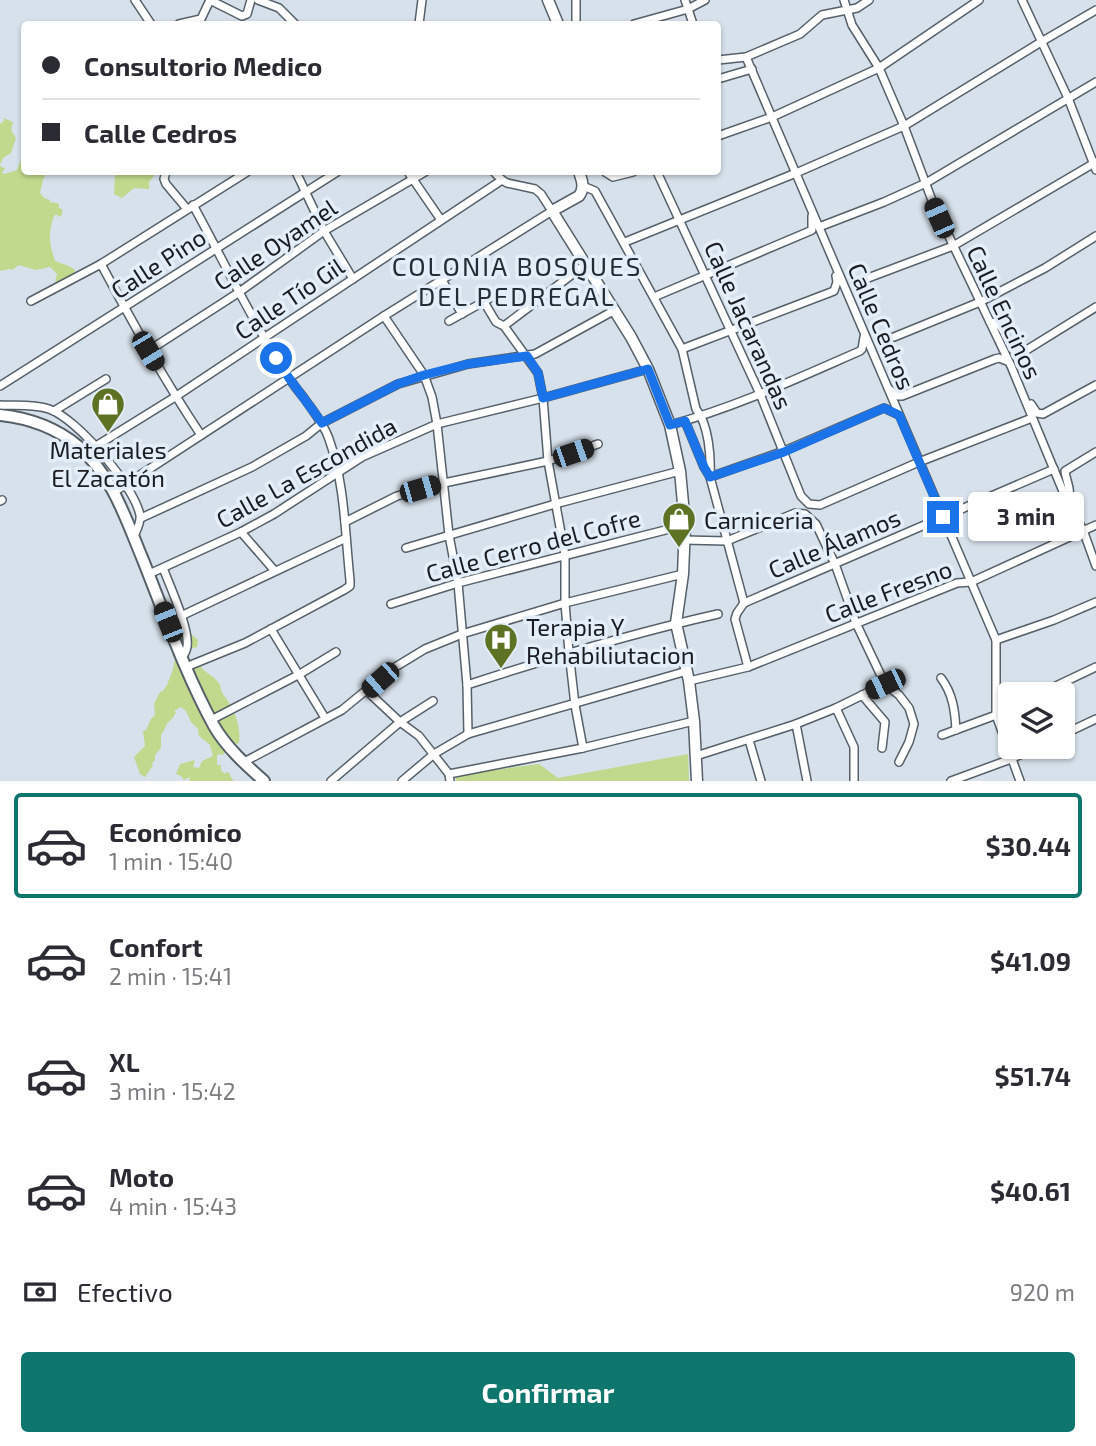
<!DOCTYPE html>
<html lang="es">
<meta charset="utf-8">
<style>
body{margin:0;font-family:"Exo 2",sans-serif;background:#f2f2f3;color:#2b2b33;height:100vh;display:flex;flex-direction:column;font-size:26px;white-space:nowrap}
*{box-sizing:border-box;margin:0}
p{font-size:23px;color:#7c7c81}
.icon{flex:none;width:38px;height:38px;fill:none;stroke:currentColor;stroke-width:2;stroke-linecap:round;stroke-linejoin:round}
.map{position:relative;height:781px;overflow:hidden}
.side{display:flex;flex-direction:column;background:#fff;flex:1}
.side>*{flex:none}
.guide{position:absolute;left:21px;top:21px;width:700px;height:154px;border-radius:7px;box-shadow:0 2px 5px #0004;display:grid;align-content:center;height:154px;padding:0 21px;background:#fff}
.fabs{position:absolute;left:998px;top:682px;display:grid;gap:14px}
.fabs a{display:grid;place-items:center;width:77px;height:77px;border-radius:7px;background:#fff;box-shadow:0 2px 5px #0004;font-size:35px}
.end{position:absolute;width:32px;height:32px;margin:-16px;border:9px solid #1a73e8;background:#fff;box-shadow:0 0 0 4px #fff}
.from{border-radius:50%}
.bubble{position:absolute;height:49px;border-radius:7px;background:#fff;box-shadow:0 2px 5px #0004;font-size:23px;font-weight:700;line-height:49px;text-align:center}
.car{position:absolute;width:21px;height:42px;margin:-21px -10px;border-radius:9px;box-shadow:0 0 5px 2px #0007;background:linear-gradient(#222 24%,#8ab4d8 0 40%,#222 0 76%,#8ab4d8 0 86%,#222 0)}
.guide b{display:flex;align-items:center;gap:24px;height:66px;font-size:26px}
.guide b+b{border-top:2px solid #e1e1e2}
.guide i{width:18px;height:18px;background:#2b2b33}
ul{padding:12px 0 0;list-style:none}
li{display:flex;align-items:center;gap:21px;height:105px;margin:0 14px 10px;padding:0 7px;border:4px solid transparent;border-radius:7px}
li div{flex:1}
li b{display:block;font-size:26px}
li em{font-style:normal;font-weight:700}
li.current{border-color:#0f766e}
li>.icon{width:63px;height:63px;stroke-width:1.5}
.pay{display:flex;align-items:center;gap:18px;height:77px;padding:0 21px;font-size:26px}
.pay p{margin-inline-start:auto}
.primary-button{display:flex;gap:14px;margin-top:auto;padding:14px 21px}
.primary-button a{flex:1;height:80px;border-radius:7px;background:#0f766e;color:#fff;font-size:28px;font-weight:700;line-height:80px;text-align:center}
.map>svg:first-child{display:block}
.green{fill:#c1d98c}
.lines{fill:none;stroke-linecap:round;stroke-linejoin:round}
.minor-casing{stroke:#566069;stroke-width:10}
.tertiary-casing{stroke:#566069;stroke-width:13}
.secondary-casing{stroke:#566069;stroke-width:14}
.minor{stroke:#fff;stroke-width:7}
.tertiary{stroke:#fff;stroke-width:10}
.secondary{stroke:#fff;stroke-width:10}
.route{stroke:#1a73e8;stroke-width:9}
.labels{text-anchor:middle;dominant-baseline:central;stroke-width:7;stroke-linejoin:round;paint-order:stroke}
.street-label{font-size:24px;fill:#191c20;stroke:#e3eef9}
.poi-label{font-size:24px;fill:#191c20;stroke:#e3eef9;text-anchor:start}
.neighbourhood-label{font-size:26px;letter-spacing:2px;fill:#242d35;stroke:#e3eef9}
</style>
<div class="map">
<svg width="1096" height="781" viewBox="0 0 1096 781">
<rect width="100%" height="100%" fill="#d6e1eb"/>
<g class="green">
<path d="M4 118 13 122 11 130 16 138 11 153 3 158 0 165 1 167 5 168 2 173 4 174 17 170 24 152V172H47L43 180 40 193 44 198 50 200V203L53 202 59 204V208L62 209V215L58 217 57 214 54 216C48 233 49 243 55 261 62 264 69 265 75 270V277L64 286 55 283 57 274 50 267 36 270 19 265 12 270 10 269 0 271V124L4 121Z"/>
<polygon points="117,172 157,172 149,182 149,189 134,188 122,198 114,194 115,175"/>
<path d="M183 632 190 633 198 640 197 647 184 650 185 658 195 670 196 664 199 663C203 673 212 674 218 682 221 685 220 688 222 692 224 697 225 696 228 701 236 713 241 729 239 743L228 747 223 755 221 754 217 755V765H221V770L225 774 226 772 229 773 233 781H189L190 777 184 780 181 776 176 774 180 764 195 760 193 767 199 768 202 761 213 756 210 745 199 736 198 729 191 722 186 711 181 707 174 711 176 712C173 720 170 719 167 724 164 728 165 731 161 734V748L155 755V760L152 763 153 765 145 777 140 774 134 757 145 746 143 731 146 730 151 719 155 715 154 704 160 692 163 691 167 685 173 669 179 638Z"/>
<polygon points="688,754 689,781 456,781 456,775 539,764 558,778"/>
</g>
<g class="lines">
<g class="minor-casing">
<g id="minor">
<polyline points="135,0 151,24"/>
<polyline points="210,0 242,16 247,14 251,0"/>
<polyline points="258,0 279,8 295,24"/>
<polyline points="576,0 576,24"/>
<polyline points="685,0 693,24"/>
<polyline points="844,0 852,25 879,68 904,126 933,203 1011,366 1067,501 1083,530 1096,566"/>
<polyline points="1022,0 1068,98 1096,170"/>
<polyline points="179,24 201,19 210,0"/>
<polyline points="419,24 422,0"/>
<polyline points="634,24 688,9 705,0"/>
<polyline points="746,57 996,640 996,715 1020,781"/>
<polyline points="718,60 746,57 800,34 822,15 857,8 869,0"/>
<polyline points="718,79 752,69"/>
<polyline points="718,136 772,117 879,68 979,0"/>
<polyline points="166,172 164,179 166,184 187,209"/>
<polyline points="296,172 324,231 353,279"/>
<polyline points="408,172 441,220"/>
<polyline points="605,172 613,177 633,172"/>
<polyline points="657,172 760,394 801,496 809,504 820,505 919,462 1032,418"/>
<path d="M583 186 595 191 682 349 696 409C709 425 711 457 710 477"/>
<polyline points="819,227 884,202 926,183 1096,82"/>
<polyline points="625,242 796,173 904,126 1041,42 1096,10"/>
<path d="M101 264C133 323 164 380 201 435"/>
<polyline points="868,278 953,246 1096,162"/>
<polyline points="442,280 462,314"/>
<polyline points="654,297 810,231 812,230 812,216"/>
<polyline points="31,301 101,264 247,172"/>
<polyline points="484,302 496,322 504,326 538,373 543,398 548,461 565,555 565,603 569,652 575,705 583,748"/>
<polyline points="384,316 424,375 432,397 437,424 449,535 458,583 467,685 468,734"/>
<polyline points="449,321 494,296"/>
<path d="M990 322C1004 322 1006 341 1014 351H1025L1096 307"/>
<polyline points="504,326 586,264"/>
<polyline points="894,337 980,302 1045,268 1096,236"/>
<polyline points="682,349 834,291 837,282 836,276"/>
<polyline points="148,351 238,293 324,231 425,172"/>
<polyline points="0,386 337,172"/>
<polyline points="889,389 898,396 902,396 995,359 999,358 1007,361"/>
<polyline points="1031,404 1037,413 1043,414 1096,385"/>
<path d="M0 405C16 406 34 404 49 409 78 419 134 486 140 515 141 523 137 529 134 536"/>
<polyline points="54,411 106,379"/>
<polyline points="685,421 704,467 710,477 744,603 737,613 735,619 748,667"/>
<path d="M670 425C736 407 798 378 860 351L862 349 864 337"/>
<polyline points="96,446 175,397 502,180"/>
<polyline points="710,477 784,451 884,408 899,415"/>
<polyline points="114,492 384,316 552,211 541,194 535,189 507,183 502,180 494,172"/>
<polyline points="0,501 2,500"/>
<path d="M1067 501C1073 492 1066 481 1065 471L1096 452"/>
<polyline points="141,518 252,467 306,436 322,423 398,384 468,364 535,354 615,310"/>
<polyline points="345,522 397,496 444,483 548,461 598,444"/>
<polyline points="241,532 274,570"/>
<polyline points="684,540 727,541 795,513 805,514 816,524 835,564 856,623 885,684 899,695 909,708 914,724 909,742 899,762"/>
<polyline points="406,548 555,504 680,471"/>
<path d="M163 568C170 586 190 630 187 647 186 652 185 654 182 657"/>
<polyline points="149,574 241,532 274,514 362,457 437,424 543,398 648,369"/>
<polyline points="744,603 1054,469"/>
<polyline points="391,604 458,583 685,525"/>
<polyline points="181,616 346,538"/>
<polyline points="271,629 325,718"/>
<polyline points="996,640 1054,620 1096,602"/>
<path d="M186 667 245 643 344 590 350 586V580C345 533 345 484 329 439 324 424 313 411 304 398 294 386 285 373 277 359 246 309 221 256 193 205"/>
<path d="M941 678C953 694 955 711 956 730"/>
<polyline points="689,681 748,667 957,583 971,582 1096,525"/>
<path d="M467 685C550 658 633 633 718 614"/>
<polyline points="367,691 400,722 419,736 449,774 450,781"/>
<polyline points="862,695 885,722 882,748"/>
<polyline points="1037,695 1096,667"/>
<polyline points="836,708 854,747 854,781"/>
<polyline points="211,720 300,674 336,652"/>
<polyline points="796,724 807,781"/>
<polyline points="942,735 996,715 1010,708"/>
<polyline points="1062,735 1096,719"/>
<polyline points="749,740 761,781"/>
<polyline points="696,756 796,724 836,708 885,684"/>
<polyline points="244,762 342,710 392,669 425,649 462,634 565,603 683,574"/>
<polyline points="449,774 583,748 694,721"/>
<polyline points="331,781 400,722 433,701"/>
<polyline points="402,781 434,754 468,734 687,671"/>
<polyline points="951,781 1011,759 1036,747"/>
</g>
</g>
<g class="tertiary-casing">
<g id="tertiary">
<polyline points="548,0 558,24"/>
<path d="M579 172C582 180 585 188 579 196L552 211 631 337 648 369 670 425 680 471 685 525 683 574 676 623 689 681 694 721 697 781"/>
</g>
</g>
<g class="secondary-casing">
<path id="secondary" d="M0 415C29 418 55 427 78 446 112 475 126 519 143 560 165 615 185 673 214 726 226 747 246 765 264 781"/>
</g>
<use href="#minor" class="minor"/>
<use href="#tertiary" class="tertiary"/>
<use href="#secondary" class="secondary"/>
</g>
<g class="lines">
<polyline class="route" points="276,358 289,378 322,423 398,384 424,375 468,364 527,356 538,373 543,398 648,369 670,425 685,421 704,467 710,477 784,452 884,408 899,415 943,517"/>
</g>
<defs>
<g id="shop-pin" transform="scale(1.75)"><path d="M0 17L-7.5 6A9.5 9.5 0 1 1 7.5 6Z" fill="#5d7222" stroke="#e3eef9"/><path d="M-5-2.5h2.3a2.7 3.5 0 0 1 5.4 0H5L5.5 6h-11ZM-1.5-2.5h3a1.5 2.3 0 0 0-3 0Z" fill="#fff"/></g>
<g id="hospital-pin" transform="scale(1.75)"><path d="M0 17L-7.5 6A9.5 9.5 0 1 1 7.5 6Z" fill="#5d7222" stroke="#e3eef9"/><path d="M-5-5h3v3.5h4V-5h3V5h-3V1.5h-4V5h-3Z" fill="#fff"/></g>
</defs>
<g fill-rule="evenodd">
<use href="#shop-pin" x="108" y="404"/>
<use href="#shop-pin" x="679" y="519"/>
<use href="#hospital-pin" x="501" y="640"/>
</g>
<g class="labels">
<g class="street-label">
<text transform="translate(275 244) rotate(-34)">Calle Oyamel</text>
<text transform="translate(158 263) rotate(-33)">Calle Pino</text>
<text transform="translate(289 298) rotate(-34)">Calle Tío Gil</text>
<text transform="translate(1005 312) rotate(65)">Calle Encinos</text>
<text transform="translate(749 325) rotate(66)">Calle Jacarandas</text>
<text transform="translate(882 326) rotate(67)">Calle Cedros</text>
<text transform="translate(306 472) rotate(-29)">Calle La Escondida</text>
<text transform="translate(834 543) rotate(-23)">Calle Álamos</text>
<text transform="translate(533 545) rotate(-15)">Calle Cerro del Cofre</text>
<text transform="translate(888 591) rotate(-21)">Calle Fresno</text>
</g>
<g class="poi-label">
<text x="108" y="449" text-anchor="middle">Materiales<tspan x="108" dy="28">El Zacatón</tspan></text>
<text x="704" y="519">Carniceria</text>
<text x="526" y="626">Terapia Y<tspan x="526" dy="28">Rehabiliutacion</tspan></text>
</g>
<g class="neighbourhood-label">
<text x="517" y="265">COLONIA BOSQUES<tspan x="517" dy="30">DEL PEDREGAL</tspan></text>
</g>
</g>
</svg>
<div class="fabs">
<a><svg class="icon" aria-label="layers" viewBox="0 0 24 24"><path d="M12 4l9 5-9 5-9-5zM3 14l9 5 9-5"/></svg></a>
</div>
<i class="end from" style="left:276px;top:358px"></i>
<i class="end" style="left:943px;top:517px"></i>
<div class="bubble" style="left:968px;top:492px;width:116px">3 min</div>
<i class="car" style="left:939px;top:218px;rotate:336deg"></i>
<i class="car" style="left:148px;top:351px;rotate:149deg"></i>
<i class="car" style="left:573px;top:453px;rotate:71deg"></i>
<i class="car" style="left:420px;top:489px;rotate:74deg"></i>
<i class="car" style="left:168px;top:622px;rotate:338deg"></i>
<i class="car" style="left:380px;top:680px;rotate:229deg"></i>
<i class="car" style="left:885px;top:684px;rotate:245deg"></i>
<div class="guide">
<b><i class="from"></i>Consultorio Medico</b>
<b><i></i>Calle Cedros</b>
</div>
</div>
<section class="side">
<ul>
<li class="current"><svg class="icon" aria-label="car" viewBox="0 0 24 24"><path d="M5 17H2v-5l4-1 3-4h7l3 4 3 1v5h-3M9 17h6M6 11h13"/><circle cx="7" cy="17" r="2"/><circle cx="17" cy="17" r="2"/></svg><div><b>Económico</b><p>1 min · 15:40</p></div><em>$30.44</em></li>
<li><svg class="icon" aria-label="car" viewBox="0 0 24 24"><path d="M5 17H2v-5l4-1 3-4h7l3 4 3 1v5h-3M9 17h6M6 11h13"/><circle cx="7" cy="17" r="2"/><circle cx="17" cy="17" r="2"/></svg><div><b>Confort</b><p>2 min · 15:41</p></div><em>$41.09</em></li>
<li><svg class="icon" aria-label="car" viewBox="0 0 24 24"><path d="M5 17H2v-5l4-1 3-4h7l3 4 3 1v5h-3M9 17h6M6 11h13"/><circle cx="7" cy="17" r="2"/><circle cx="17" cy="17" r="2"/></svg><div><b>XL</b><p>3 min · 15:42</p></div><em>$51.74</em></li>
<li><svg class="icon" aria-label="car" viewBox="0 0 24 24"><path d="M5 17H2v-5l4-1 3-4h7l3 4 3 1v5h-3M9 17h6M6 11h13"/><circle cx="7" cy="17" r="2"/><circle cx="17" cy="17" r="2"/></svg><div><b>Moto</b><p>4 min · 15:43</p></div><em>$40.61</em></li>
</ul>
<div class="pay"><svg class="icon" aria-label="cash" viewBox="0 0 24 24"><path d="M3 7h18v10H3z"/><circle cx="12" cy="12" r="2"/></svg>Efectivo<p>920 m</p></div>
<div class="primary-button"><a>Confirmar</a></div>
</section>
